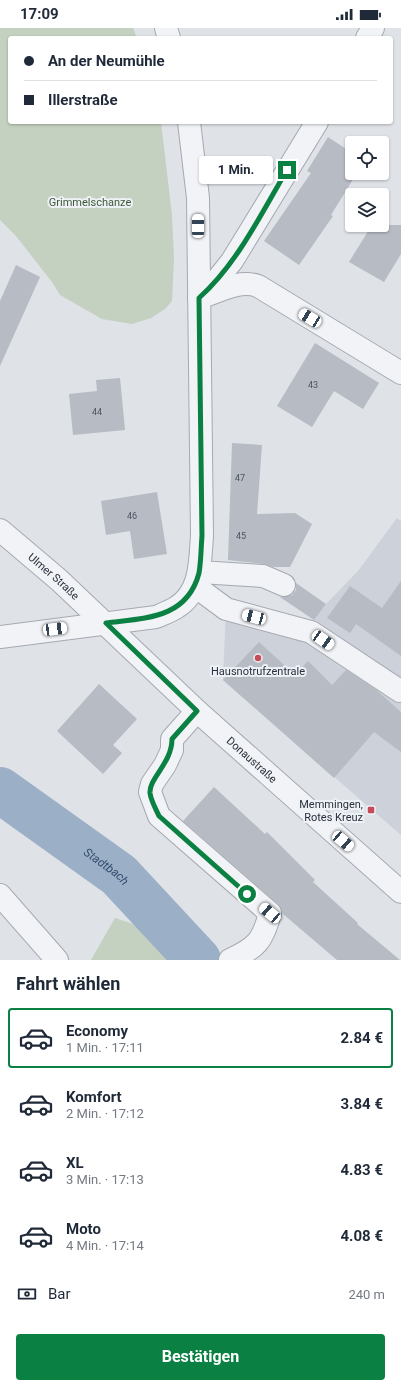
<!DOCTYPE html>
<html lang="de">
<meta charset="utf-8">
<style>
body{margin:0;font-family:Roboto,sans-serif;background:#f6f6f7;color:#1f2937;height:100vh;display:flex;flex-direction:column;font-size:15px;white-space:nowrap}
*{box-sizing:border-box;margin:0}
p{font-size:13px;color:#747a83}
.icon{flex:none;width:22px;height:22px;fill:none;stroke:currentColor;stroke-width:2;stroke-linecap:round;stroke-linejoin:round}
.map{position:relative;height:932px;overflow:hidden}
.details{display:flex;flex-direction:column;background:#fff;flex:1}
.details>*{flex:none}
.hud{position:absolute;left:8px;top:8px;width:385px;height:88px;border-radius:4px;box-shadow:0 1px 3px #0004;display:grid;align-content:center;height:88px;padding:0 16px;background:#fff}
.buttons{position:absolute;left:345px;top:108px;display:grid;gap:8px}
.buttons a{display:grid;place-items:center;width:44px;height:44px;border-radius:4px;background:#fff;box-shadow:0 1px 3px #0004;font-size:20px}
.end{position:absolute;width:18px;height:18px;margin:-9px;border:5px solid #0b8043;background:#fff;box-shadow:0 0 0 2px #fff}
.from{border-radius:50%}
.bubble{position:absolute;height:28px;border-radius:4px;background:#fff;box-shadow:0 1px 3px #0004;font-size:13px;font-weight:700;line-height:28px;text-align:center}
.car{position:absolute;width:12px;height:24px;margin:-12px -6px;border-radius:5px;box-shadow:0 0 3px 1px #0007;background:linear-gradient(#fff 24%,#345 0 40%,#fff 0 76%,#345 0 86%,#fff 0)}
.hud b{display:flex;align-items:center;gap:14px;height:38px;font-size:15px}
.hud b+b{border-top:1px solid #e0e1e3}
.hud i{width:10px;height:10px;background:#1f2937}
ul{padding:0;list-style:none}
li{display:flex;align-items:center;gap:12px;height:60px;margin:0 8px 6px;padding:0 8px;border:2px solid transparent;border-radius:4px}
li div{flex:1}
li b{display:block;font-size:15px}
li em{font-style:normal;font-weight:700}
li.current{border-color:#0b8043}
li>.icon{width:36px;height:36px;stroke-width:1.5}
h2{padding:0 16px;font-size:18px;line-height:48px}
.pay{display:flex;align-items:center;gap:10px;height:44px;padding:0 16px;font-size:15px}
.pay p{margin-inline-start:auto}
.button{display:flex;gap:8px;margin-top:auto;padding:8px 16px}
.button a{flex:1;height:46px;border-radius:4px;background:#0b8043;color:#fff;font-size:16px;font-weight:700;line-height:46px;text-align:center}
.status{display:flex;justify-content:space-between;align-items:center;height:28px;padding:0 20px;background:#fff;direction:ltr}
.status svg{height:11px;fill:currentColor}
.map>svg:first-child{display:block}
.built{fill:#cdd1d9}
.green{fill:#c4d1c0}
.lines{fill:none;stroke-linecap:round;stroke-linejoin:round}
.river{stroke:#9bafc6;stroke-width:46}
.building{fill:#b6bbc4}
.minor-casing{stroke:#a5a9b1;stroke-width:24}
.minor{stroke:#f1f3f6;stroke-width:22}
.route{stroke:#0b8043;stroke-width:5}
.poi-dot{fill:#c74a58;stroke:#eef1f5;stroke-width:1.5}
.labels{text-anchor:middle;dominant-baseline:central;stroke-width:4;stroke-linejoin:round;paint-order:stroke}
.number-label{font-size:9px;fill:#4c5360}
.park-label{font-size:11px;fill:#3c5937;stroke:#eef1f5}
.street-label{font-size:11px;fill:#29303e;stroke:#eef1f5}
.poi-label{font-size:11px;fill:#29303e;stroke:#eef1f5}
.water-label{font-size:12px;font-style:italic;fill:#354d6f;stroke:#eef1f5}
</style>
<div class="status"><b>17:09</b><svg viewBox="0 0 49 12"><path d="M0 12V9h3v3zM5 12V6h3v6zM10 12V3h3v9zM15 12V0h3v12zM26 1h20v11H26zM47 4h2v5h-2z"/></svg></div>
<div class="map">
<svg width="401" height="932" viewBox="0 0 401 932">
<rect width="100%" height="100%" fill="#dfe2e7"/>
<polygon class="built" points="397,490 401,493 401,807 223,652 226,581 310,597 326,576 358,543"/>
<g class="green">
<polygon points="0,0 133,0 137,10 10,10 10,94 161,94 172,187 174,231 172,273 165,281 151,290 132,296 102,291 60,267 52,254 16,208 0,192"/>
<polygon points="115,890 167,907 186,932 91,932"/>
</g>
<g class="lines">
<path class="river" id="s1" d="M0 762 119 847 198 932"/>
</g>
<g class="building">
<polygon points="328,109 352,125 352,153 331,187 333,188 299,237 264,213 311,145 307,143"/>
<polygon points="372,197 401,197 401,226 384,254 349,234"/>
<polygon points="16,237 40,249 0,338 0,273"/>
<polygon points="315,315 379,355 363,381 334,363 312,399 277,378"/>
<polygon points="120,350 125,402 73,407 69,366 97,363 96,352"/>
<polygon points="232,415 262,417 257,486 295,485 312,496 290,539 273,539 264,536 228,532"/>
<polygon points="157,464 167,526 134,531 130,503 106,507 101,473"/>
<polygon points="401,553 401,628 356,596 350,605 327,590 350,558 382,580"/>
<polygon points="296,555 326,576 314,592 280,569 292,567 296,562"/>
<polygon points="259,614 295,647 308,633 332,657 346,642 375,661 401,684 401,724 374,704 334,750 223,652"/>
<polygon points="99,656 137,691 113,717 122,725 103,746 57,703"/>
<polygon points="214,759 265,806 267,804 315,852 313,854 358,895 357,896 400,932 337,932 283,886 278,876 183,793"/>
</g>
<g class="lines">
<g class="minor-casing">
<g id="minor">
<polyline points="166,0 169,10"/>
<polyline points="367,10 373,0"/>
<polyline points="203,267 212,258 232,233 317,94"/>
<path d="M199 270C218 264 239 251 258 258L401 345"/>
<path id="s2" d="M0 502 59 552 197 683 401 864"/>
<polyline points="199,544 263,548 284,557"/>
<polyline points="195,558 226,581 311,604 400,663 401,661"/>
<path d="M0 609 156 589C163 586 171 583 177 579 201 564 200 534 202 508L198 170 189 94"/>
<path d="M197 683 172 711V722L165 737 152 756 150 764 159 788 270 885C263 913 256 920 230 932"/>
<polyline points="0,867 57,932"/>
</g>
</g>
<use href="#minor" class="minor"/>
</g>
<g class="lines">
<path class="route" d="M247 866 159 788C156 781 151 773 150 765 149 750 172 735 172 711L197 683 106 595C145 590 187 591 199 545 201 534 201 520 202 508L199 270C237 236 261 186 287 142"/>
</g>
<g class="poi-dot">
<circle cx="258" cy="630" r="4"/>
<rect x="367" y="778" width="8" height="8" rx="2"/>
</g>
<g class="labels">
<g class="number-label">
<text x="313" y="357">43</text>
<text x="97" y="384">44</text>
<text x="240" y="450">47</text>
<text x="132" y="488">46</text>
<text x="241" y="508">45</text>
</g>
<g class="park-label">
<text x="90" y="174">Grimmelschanze</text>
</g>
<g class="street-label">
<text stroke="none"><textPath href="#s2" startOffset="71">Ulmer Straße</textPath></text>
<text stroke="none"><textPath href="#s2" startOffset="341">Donaustraße</textPath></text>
</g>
<g class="poi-label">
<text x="258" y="643">Hausnotrufzentrale</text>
<text x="363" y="776" text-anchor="end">Memmingen,<tspan x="363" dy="13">Rotes Kreuz</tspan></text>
</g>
<g class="water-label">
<text stroke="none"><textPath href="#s1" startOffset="131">Stadtbach</textPath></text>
</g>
</g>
</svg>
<div class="buttons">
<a><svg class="icon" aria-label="locate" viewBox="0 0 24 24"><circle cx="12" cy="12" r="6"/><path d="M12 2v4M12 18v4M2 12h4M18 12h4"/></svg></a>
<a><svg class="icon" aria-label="layers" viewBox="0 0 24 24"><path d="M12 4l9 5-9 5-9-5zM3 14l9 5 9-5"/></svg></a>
</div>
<i class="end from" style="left:247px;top:866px"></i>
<i class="end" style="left:287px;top:142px"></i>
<div class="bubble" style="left:199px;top:128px;width:74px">1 Min.</div>
<i class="car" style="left:198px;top:198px;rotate:0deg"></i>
<i class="car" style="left:310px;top:290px;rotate:301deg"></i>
<i class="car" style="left:254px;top:589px;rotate:285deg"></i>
<i class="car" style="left:55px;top:601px;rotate:83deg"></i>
<i class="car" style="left:323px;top:612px;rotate:124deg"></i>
<i class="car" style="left:343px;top:813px;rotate:131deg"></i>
<i class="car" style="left:270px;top:885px;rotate:311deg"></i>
<div class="hud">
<b><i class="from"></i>An der Neumühle</b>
<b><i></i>Illerstraße</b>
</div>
</div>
<section class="details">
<h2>Fahrt wählen</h2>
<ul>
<li class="current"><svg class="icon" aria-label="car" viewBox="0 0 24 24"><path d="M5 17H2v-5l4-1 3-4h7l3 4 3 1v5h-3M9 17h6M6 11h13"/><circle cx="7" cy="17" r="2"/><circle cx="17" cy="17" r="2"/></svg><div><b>Economy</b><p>1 Min. · 17:11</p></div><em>2.84 €</em></li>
<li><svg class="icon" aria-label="car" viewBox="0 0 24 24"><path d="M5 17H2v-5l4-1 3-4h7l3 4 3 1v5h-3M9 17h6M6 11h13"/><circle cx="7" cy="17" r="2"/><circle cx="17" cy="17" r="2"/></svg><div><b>Komfort</b><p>2 Min. · 17:12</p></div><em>3.84 €</em></li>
<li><svg class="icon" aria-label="car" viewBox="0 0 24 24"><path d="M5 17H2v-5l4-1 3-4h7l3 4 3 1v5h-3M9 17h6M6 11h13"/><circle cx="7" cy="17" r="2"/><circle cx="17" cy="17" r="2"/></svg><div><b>XL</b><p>3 Min. · 17:13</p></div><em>4.83 €</em></li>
<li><svg class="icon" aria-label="car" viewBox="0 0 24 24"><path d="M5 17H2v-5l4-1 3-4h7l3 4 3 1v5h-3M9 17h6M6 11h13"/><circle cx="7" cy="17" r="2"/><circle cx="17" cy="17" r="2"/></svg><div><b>Moto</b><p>4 Min. · 17:14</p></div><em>4.08 €</em></li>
</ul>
<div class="pay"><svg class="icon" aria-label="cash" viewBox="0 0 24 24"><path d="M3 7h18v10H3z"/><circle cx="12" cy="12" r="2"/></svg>Bar<p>240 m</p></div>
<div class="button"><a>Bestätigen</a></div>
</section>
